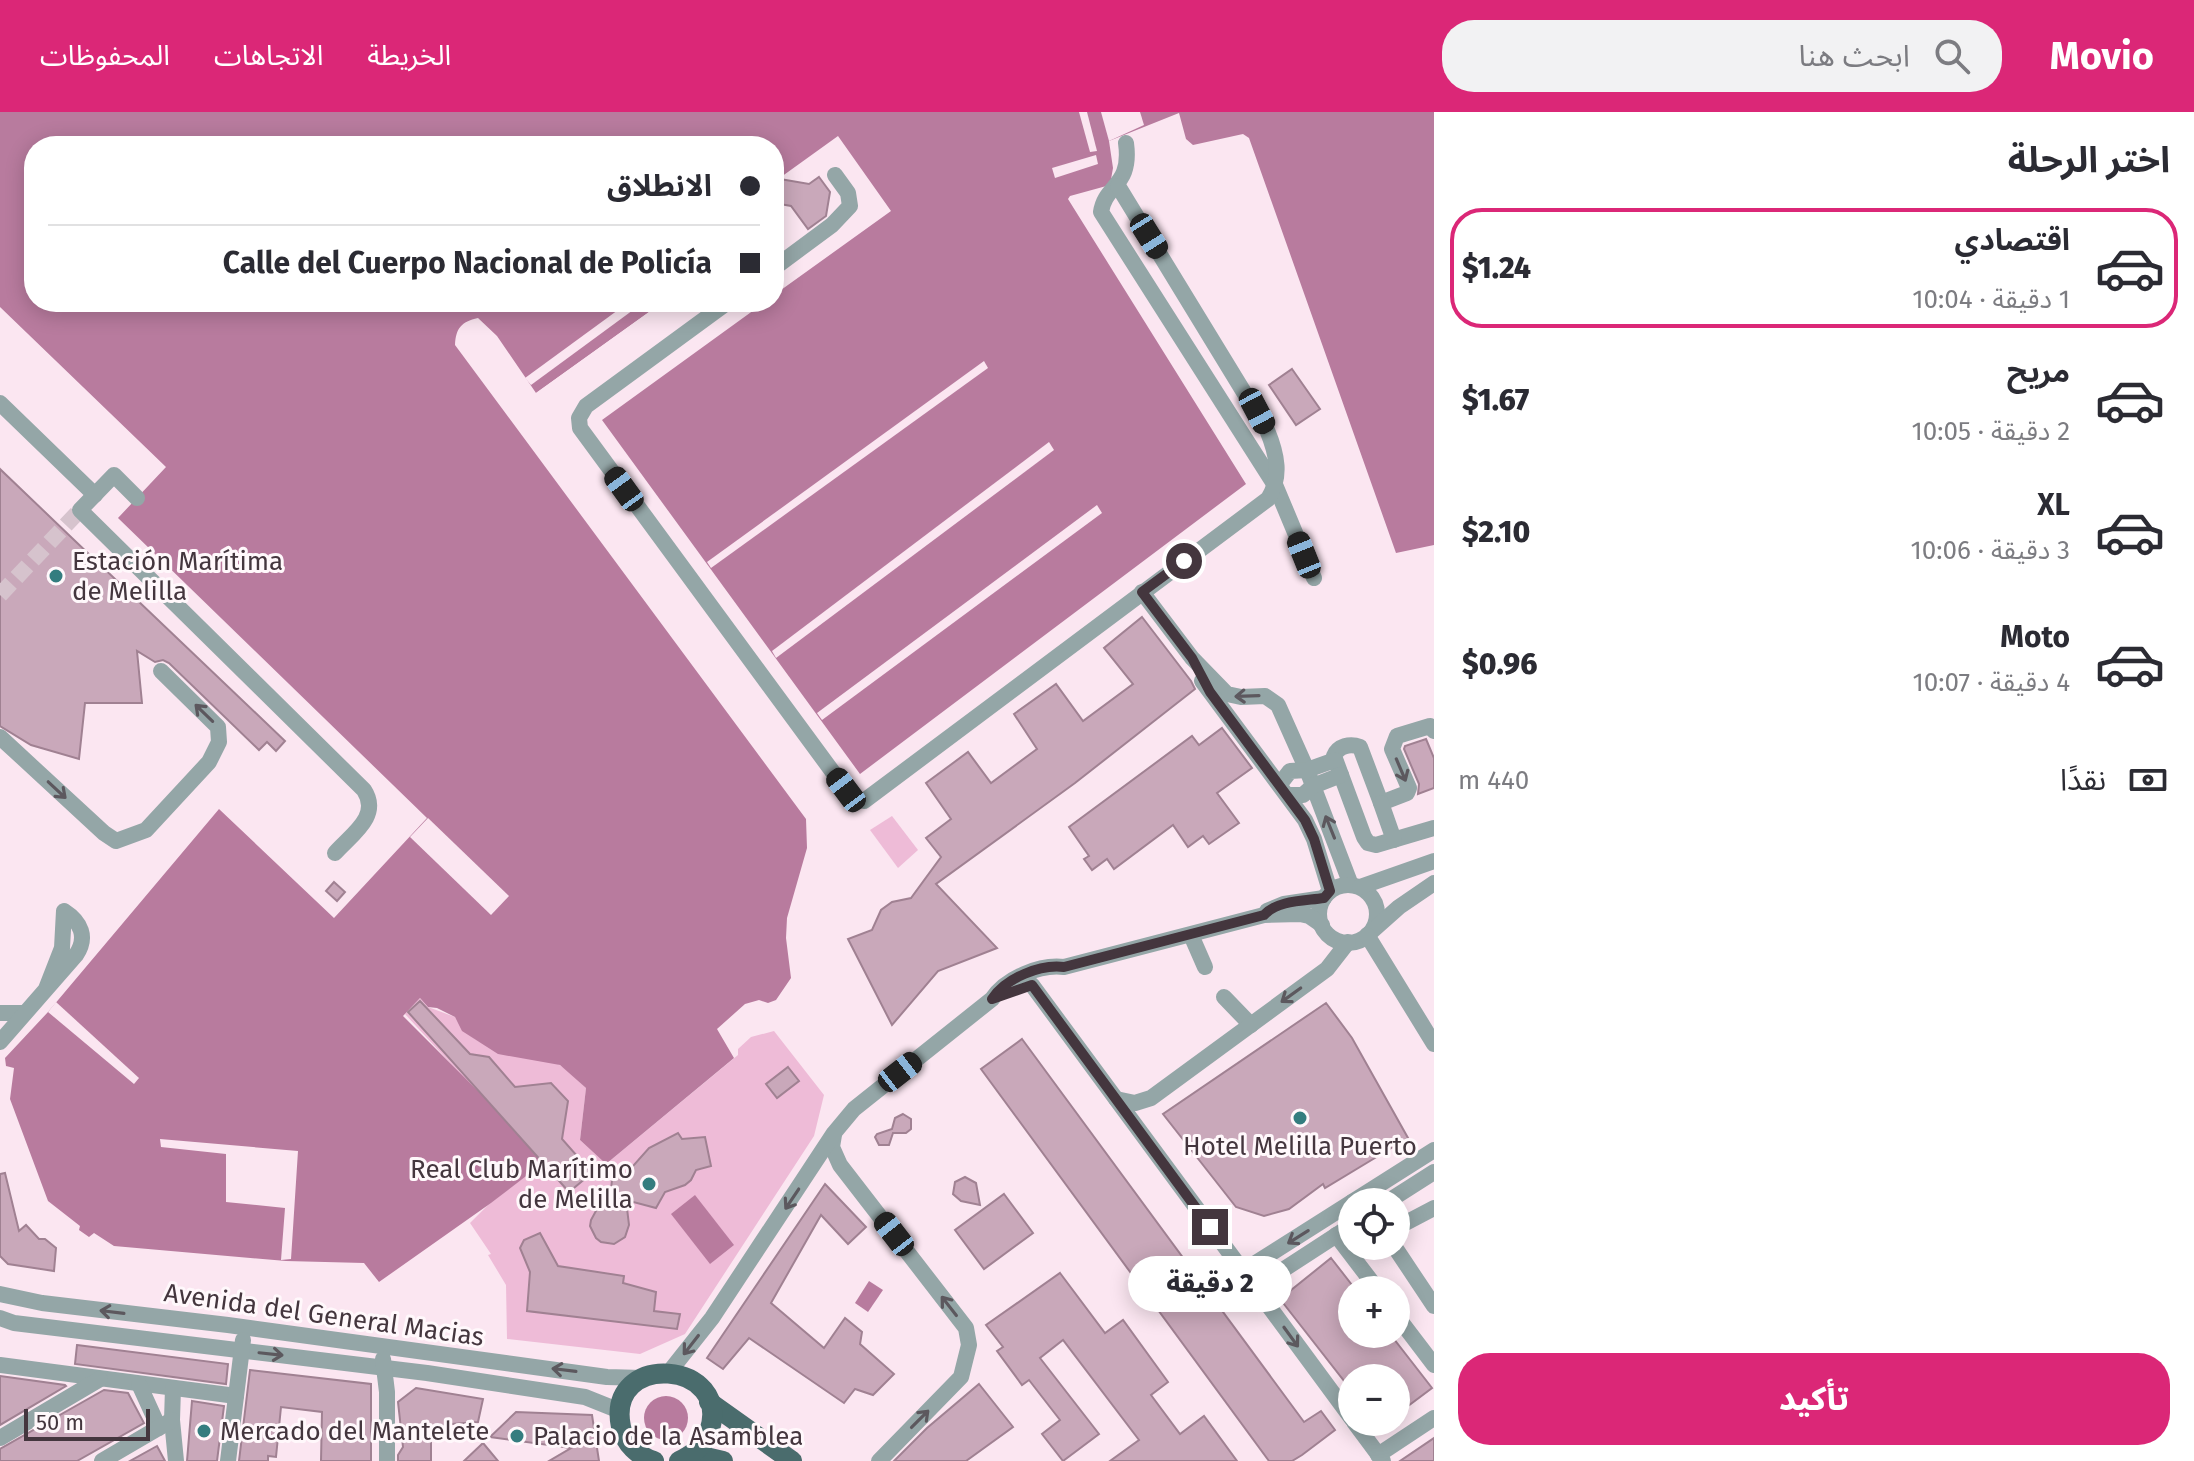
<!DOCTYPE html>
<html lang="ar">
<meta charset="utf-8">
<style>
body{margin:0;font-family:"Fira Sans","Noto Sans Arabic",sans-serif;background:#f2f2f3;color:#2b2b33;direction:rtl;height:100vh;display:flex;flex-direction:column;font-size:30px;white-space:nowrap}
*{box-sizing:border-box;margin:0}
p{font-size:26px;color:#7c7c81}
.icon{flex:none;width:44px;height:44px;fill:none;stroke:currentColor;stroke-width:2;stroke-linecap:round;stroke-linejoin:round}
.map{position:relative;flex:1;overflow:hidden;direction:ltr}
.sheet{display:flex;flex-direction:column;background:#fff;width:760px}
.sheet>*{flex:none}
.top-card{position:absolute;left:24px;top:24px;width:760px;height:176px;border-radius:32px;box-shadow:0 4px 20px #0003;direction:rtl;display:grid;align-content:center;height:176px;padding:0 24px;background:#fff}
.tools{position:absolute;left:1338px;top:1076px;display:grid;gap:16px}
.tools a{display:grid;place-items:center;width:72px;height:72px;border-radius:50%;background:#fff;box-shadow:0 4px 20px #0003;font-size:40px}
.scale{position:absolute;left:24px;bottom:20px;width:126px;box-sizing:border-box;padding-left:8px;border:4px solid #44363e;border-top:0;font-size:22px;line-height:28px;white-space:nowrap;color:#44363e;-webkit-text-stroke:6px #fff8fb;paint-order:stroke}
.end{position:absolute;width:36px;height:36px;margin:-18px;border:10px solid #44363e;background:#fff;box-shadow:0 0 0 4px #fff}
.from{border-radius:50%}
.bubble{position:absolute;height:56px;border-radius:28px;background:#fff;box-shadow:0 4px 20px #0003;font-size:26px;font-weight:800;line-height:56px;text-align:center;direction:rtl}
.car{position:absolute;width:24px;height:48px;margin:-24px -12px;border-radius:10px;box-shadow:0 0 6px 2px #0007;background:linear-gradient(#222 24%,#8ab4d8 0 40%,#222 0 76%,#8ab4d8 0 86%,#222 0)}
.top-card b{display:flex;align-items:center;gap:28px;height:76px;font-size:30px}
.top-card b+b{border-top:2px solid #e1e1e2}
.top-card i{width:20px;height:20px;background:#2b2b33}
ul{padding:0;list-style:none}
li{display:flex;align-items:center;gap:24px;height:120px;margin:0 16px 12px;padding:0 8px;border:4px solid transparent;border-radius:32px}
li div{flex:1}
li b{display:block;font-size:30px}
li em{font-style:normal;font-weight:800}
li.current{border-color:#db2777}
li>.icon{width:72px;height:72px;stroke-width:1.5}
h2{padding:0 24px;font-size:36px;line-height:96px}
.pay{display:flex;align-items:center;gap:20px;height:88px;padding:0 24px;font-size:30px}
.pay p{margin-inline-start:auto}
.cta{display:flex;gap:16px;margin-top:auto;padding:16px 24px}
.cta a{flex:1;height:92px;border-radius:32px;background:#db2777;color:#fff;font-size:32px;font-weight:800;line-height:92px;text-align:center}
header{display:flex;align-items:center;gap:48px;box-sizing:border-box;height:112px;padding:0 40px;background:#db2777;color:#fff}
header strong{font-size:38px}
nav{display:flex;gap:44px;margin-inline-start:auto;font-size:28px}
.search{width:560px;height:72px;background:#f2f2f3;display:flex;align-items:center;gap:20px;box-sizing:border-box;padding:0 28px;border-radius:32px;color:#7c7c81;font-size:30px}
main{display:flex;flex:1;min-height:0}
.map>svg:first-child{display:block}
.green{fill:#eebbd7}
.water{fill:#b87b9e}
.pier{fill:#fbe6f1}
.building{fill:#c9a8ba;stroke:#a08192;stroke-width:2}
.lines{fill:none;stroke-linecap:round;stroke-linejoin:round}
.minor-tunnel{stroke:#d6c3cd;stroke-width:16;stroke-dasharray:16 8;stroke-linecap:butt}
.minor{stroke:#94a6a7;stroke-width:16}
.major{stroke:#4a6c6d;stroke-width:20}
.oneway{stroke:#5c585e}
.route{stroke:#44363e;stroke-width:10}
.poi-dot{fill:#347d7f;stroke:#fff8fb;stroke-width:3}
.labels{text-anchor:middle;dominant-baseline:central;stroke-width:6;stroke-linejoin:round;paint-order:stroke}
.poi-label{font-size:26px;fill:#44363e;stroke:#fff8fb;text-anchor:start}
.street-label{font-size:26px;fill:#44363e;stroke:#fff8fb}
</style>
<header>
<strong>Movio</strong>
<div class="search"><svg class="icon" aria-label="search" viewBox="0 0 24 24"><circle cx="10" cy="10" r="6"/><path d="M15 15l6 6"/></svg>ابحث هنا</div>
<nav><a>الخريطة</a><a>الاتجاهات</a><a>المحفوظات</a></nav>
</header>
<main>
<section class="sheet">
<h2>اختر الرحلة</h2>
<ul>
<li class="current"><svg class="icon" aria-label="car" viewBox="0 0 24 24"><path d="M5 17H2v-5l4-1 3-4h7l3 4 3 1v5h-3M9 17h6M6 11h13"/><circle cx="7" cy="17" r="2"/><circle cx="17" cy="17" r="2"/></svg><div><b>اقتصادي</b><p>1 دقيقة · 10:04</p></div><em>$1.24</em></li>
<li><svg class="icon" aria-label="car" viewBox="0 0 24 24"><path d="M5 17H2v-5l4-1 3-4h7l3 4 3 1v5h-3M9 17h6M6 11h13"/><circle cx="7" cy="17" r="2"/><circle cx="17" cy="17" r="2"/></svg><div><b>مريح</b><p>2 دقيقة · 10:05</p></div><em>$1.67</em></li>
<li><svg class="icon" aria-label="car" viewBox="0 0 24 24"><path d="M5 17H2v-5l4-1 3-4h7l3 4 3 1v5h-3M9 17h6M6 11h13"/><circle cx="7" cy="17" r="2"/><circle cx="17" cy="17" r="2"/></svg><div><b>XL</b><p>3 دقيقة · 10:06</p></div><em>$2.10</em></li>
<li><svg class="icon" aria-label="car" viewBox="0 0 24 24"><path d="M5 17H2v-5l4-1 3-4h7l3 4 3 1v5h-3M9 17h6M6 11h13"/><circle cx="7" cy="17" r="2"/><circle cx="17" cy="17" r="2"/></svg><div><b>Moto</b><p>4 دقيقة · 10:07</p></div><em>$0.96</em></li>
</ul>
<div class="pay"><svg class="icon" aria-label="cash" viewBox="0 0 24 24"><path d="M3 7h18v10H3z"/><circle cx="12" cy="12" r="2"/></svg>نقدًا<p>440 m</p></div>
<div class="cta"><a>تأكيد</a></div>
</section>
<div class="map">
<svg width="1434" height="1349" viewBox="0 0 1434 1349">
<rect width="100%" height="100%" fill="#fbe6f1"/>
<g class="green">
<polygon points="892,704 918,738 898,756 870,718"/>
<path d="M420 886 428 895 455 905C473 942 521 938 556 951 567 956 577 968 586 976L580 1028 606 1052 738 943V937L751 925 774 919 824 983 814 1024 685 1222 640 1242 507 1227 506 1173 488 1143 491 1142 470 1111 488 1093 542 1051 405 902Z"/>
</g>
<g class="water">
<path d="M0 0H1434V433L1396 441 1249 26 1243 22 1193 33 1186 27 1179 1 1109 29 1113 56 1110 73 1070 84 1068 87 1246 372 860 662 602 308 765 190H774V183L891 99 838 24 781 65 774 56V34H34V190H663L536 281 497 224 478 206C461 210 456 216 455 233L806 707 807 736 787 806 786 826 791 866 776 888 768 891 759 888 745 892 717 917 734 946 606 1052 580 1028 586 976 560 953 498 942 462 919 455 905 437 896 428 895 420 886 403 904 498 999 543 1051 491 1091 379 1170 364 1151 286 1149 114 1134 94 1121 89 1125 79 1118 80 1114 48 1089 10 987 14 956 6 954 5 946 48 900 219 697 334 806 427 706 118 406 166 355 0 195Z"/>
<polygon points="695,1083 734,1133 710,1152 671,1102"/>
<polygon points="869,1169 883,1178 868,1200 855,1191"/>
<circle cx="666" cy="1306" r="22"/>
</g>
<g class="pier">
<polygon points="1079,0 1087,0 1097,39 1090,40"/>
<polygon points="1101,0 1140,0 1144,13 1109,29"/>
<polygon points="1096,43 1098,52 1055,66 1052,56"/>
<polygon points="629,190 644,190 531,273 525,266"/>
<polygon points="663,190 667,190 539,284 536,281"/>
<polygon points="984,249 988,256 711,456 707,450"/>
<polygon points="1049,330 1054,338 776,546 772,539"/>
<polygon points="1097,393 1102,401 822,608 817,601"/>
<polygon points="428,706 509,784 491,803 410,725"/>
<polygon points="56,890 139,966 134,972 48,900"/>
<polygon points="160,1027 298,1039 291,1147 281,1148 285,1096 226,1090 226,1042 161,1035"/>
</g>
<g class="building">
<polygon points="819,65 830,80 826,104 808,117 791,94 774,91 774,66 809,72"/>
<polygon points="1292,257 1320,297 1296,313 1269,273"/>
<polygon points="0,357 72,426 285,629 276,639 267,630 259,638 169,551 163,548 155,550 137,539 142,591 85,591 79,647 31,633 0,614"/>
<polygon points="1142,505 1191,569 1195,577 1075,671 936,772 997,836 938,859 892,913 848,827 872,818 881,798 892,790 911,786 941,745 926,726 951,707 926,671 968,640 991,671 1037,637 1014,602 1056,572 1083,609 1133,572 1104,536"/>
<polygon points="1222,616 1252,656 1217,681 1239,711 1209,732 1203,724 1188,735 1173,713 1114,757 1107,747 1092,758 1084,747 1089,744 1069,715 1192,624 1199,633"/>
<polygon points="1426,627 1434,646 1434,676 1418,682 1419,672 1404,637 1405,634"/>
<polygon points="334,770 345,780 337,789 326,779"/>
<polygon points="420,889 470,942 489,945 515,975 551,971 568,989 562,1027 592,1061 569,1080 408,900"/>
<polygon points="1326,891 1352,926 1408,1026 1325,1076 1323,1072 1289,1097 1264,1104 1236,1095 1163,1002"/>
<polygon points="1022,927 1304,1310 1321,1299 1335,1318 1302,1343 1292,1349 1269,1349 981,957"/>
<polygon points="788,955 799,969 777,986 766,972"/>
<polygon points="903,1002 911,1007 911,1017 906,1021 893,1021 889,1033 879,1033 875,1025 877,1022 892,1017 895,1006"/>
<polygon points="678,1021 682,1027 705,1025 711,1054 696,1058 691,1068 685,1073 665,1080 656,1096 626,1088 629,1113 625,1125 614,1132 601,1130 596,1126 590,1114 591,1108 597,1097 610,1090 612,1067 626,1062 649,1036"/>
<polygon points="5,1061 19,1119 26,1113 39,1127 45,1127 56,1136 54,1159 8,1152 0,1144 0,1062"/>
<polygon points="965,1065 976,1071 980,1093 961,1089 953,1082 955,1070"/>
<polygon points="825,1072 866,1115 848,1132 821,1103 771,1191 824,1236 845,1206 862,1220 860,1232 894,1262 873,1283 855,1277 844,1291 749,1226 723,1257 707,1246"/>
<polygon points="1004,1082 1033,1121 984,1157 955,1118"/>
<polygon points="540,1121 558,1154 624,1164 623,1171 656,1180 654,1199 680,1202 677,1217 527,1199 530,1160 520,1136 524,1128"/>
<polygon points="1331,1146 1352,1173 1352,1222 1390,1222 1432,1276 1396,1303 1396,1266 1352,1266 1352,1279 1280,1187"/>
<polygon points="1060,1161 1105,1221 1123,1208 1168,1270 1151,1283 1180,1322 1204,1304 1237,1349 1110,1349 1139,1328 1063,1228 1040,1246 1099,1322 1063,1349 1042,1322 1060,1308 1029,1268 1022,1273 997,1239 1003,1235 986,1213"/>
<polygon points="77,1233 228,1252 226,1272 75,1252"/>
<polygon points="250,1258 371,1272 371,1349 321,1349 322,1300 281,1295 276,1345 268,1344 268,1349 239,1349"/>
<polygon points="0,1264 65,1273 66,1274 0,1313"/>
<polygon points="979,1272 1013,1315 966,1349 894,1349 927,1316"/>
<polygon points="416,1276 483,1287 478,1310 452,1312 431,1328 431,1349 398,1349 398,1343 403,1335 398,1290"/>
<polygon points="104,1278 128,1281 144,1311 77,1349 0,1349 0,1337"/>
<polygon points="192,1289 224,1294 217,1349 187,1349"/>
<polygon points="516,1300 592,1303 599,1349 549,1349 571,1336 490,1325"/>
<polygon points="1434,1326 1434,1349 1400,1349"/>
<polygon points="483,1331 498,1349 464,1349"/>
<polygon points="157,1334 165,1349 130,1349"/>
</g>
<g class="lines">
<polyline class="minor-tunnel" points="0,483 80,398"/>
<g class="minor">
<path d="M1126 31C1132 75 1105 72 1101 100L1276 375 1314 466"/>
<polyline points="774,156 832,113 850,94 848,81 835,63"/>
<path d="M728 190 586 294 579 306 580 316 846 678 853 687 864 689 1268 387C1282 365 1277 342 1267 318L1118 74"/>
<polyline points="0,291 95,383"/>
<path d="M137 386 114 363 80 398 364 678C381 704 352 722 335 741"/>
<polyline points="1142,480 1192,546 1227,582 1241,585 1265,584 1278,593 1307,658 1351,773"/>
<polyline points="1202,569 1305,708 1314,727 1330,779"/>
<path d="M1434 619 1430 614 1397 624 1392 637 1409 676 1407 681 1381 691 1360 635C1350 631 1338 634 1334 644L1364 725 1368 731 1376 733 1434 716"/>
<polyline points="0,625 104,721 116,729 146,718 209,650 219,630 218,615 161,559"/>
<polyline points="1280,672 1290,659 1307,658 1335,648"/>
<polyline points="1289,683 1303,683 1313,674 1341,663"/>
<polyline points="1381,691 1394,728"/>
<circle cx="1348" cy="802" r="29"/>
<polyline points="1360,775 1434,749"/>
<polyline points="1267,799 1284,792 1324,786"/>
<polyline points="1372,819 1399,795 1434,771"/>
<polyline points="1191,823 1205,855"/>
<polyline points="1367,823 1434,932"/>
<polyline points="1032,873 1352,1307"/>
<polyline points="1224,885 1251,913"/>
<polyline points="0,901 24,901"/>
<path d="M0 930 76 843C88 825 81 810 64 799L62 836 46 877"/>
<polyline points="1116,987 1135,991 1151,986 1327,857 1348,830"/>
<polyline points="834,1023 832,1035 840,1053 966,1216 969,1233 961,1265 879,1349"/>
<polyline points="1352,1090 1434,1038"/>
<polyline points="1387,1090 1434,1060"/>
<polyline points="1396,1116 1434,1096"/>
<polyline points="1336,1123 1378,1178"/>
<polyline points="1394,1134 1434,1194"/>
<polyline points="1243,1159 1352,1090"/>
<polyline points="1255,1176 1352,1113"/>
<polyline points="0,1182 42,1191 228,1213 607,1265 642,1266"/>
<polyline points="1396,1203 1434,1253"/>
<polyline points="0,1206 14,1211 427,1261 585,1285 620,1299"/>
<polyline points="383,1247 387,1280 387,1349"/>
<polyline points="0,1253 236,1284"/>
<path d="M670 1259 712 1206 834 1021 854 997 992 887C1006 866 1040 852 1064 855L1264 803 1300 802 1309 804 1322 813"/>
<polyline points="139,1272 159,1316"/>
<polyline points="173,1276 172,1308 176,1349"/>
<polyline points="1354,1310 1383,1349"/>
<polyline points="0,1326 100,1267"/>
<polyline points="1378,1343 1434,1306"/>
<polyline points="102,1349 172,1308"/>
<polyline points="228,1349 243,1228"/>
</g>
<g class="major">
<polyline points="709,1290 792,1349"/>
<polyline points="693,1342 723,1349"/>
<path d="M654 1349C638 1344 625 1332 621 1315 605 1238 734 1248 709 1320 704 1335 692 1343 679 1349"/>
</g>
</g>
<defs><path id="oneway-shaft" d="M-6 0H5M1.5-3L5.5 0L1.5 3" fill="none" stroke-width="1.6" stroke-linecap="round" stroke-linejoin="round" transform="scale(2)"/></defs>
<g class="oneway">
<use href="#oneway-shaft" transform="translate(1247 584) rotate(178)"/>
<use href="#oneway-shaft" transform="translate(204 601) rotate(-136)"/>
<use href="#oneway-shaft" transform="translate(1401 658) rotate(67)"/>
<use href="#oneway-shaft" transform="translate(57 678) rotate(43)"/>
<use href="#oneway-shaft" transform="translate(1330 715) rotate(-112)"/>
<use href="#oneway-shaft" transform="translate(1291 883) rotate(144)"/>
<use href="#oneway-shaft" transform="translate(792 1087) rotate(124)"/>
<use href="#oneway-shaft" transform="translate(1298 1125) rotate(148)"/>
<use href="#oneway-shaft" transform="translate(949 1194) rotate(-128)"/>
<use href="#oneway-shaft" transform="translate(112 1200) rotate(-173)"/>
<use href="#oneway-shaft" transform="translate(1291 1225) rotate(54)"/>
<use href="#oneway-shaft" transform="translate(691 1233) rotate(128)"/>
<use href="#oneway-shaft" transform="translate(271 1242) rotate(6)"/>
<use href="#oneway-shaft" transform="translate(564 1258) rotate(-173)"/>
<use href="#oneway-shaft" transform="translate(920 1307) rotate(-45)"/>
</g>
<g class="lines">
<path class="route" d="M1184 449 1142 480 1192 546 1210 580 1305 708 1314 727 1330 779 1324 786C1304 789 1278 788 1264 803L1064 855C1040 852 1006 866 992 887L1032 873 1210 1115"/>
</g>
<g class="poi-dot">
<circle cx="56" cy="464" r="8"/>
<circle cx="1300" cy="1006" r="8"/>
<circle cx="649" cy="1072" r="8"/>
<circle cx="204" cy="1319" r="8"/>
<circle cx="517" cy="1324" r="8"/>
</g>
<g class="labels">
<g class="poi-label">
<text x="72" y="449">Estación Marítima<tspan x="72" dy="30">de Melilla</tspan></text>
<text x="1300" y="1034" text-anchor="middle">Hotel Melilla Puerto</text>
<text x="633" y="1057" text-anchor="end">Real Club Marítimo<tspan x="633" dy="30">de Melilla</tspan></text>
<text x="220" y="1319">Mercado del Mantelete</text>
<text x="533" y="1324">Palacio de la Asamblea</text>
</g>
<g class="street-label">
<text transform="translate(324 1203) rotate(8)">Avenida del General Macias</text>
</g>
</g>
</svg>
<div class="tools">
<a><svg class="icon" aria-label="locate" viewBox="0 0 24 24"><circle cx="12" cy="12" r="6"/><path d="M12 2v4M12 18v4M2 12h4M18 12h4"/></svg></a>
<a>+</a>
<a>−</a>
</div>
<div class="scale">50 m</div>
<i class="end from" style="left:1184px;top:449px"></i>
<i class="end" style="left:1210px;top:1115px"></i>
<div class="bubble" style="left:1128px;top:1144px;width:164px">2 دقيقة</div>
<i class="car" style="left:1149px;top:124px;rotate:148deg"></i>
<i class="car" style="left:1257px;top:299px;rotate:152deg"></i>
<i class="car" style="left:624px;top:377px;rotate:324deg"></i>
<i class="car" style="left:1304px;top:443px;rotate:338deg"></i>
<i class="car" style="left:846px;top:678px;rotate:323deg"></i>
<i class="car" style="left:900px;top:960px;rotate:52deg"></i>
<i class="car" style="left:894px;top:1122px;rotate:322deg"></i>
<div class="top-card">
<b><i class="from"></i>الانطلاق</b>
<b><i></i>Calle del Cuerpo Nacional de Policía</b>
</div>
</div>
</main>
